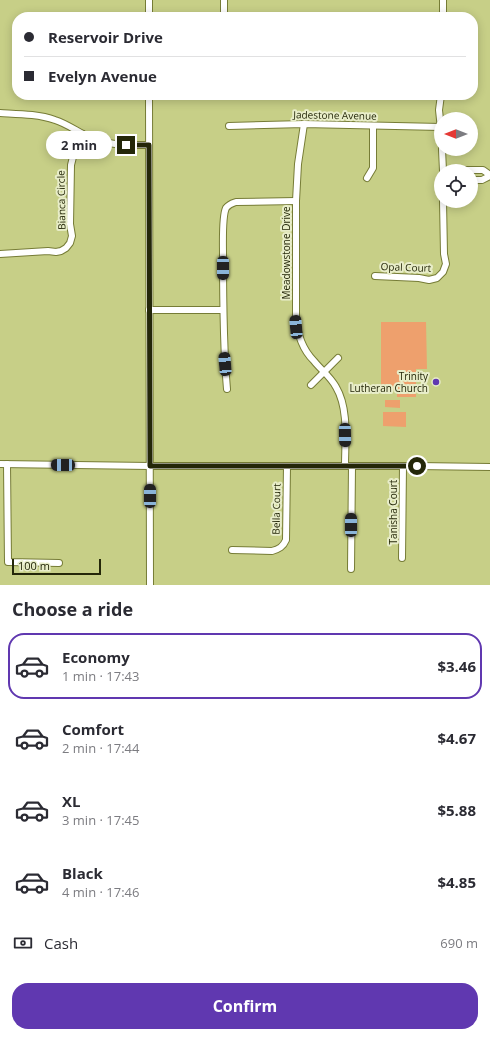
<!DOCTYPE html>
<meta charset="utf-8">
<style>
body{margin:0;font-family:"Open Sans",sans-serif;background:#f2f2f3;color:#2b2b33;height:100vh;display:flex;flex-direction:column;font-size:15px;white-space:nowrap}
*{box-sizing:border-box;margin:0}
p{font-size:13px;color:#7c7c81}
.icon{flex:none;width:22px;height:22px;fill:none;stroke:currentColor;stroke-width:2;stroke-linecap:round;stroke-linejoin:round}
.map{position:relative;height:585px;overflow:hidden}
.side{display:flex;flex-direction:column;background:#fff;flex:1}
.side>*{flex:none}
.hud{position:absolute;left:12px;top:12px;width:466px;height:88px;border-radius:16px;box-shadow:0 2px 10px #0003;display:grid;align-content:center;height:88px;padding:0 12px;background:#fff}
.needle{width:26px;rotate:270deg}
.buttons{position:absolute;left:434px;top:112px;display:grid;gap:8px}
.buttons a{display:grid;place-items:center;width:44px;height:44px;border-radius:50%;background:#fff;box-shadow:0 2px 10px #0003;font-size:20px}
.scale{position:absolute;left:12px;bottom:10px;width:89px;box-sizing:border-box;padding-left:4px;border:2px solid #242709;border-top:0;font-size:11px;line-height:14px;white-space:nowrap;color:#242709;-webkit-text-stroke:3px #e8edc9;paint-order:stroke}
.end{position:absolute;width:18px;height:18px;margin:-9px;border:5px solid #242709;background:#fff;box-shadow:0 0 0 2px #fff}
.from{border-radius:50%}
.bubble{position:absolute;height:28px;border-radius:14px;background:#fff;box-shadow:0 2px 10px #0003;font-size:13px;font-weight:700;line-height:28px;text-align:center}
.car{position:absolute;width:12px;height:24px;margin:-12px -6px;border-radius:5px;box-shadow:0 0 3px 1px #0007;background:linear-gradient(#222 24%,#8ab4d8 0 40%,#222 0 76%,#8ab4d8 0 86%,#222 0)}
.hud b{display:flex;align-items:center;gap:14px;height:38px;font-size:15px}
.hud b+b{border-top:1px solid #e1e1e2}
.hud i{width:10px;height:10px;background:#2b2b33}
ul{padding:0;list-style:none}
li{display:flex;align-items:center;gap:12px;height:66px;margin:0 8px 6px;padding:0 4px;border:2px solid transparent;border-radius:16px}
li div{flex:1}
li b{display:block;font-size:15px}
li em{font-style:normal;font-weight:700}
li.selected{border-color:#6038b0}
li>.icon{width:36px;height:36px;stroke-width:1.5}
h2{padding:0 12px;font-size:18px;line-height:48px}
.pay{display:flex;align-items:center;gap:10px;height:44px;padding:0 12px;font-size:15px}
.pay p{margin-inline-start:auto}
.button{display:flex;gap:8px;margin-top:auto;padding:8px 12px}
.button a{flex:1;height:46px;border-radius:16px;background:#6038b0;color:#fff;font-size:16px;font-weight:700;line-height:46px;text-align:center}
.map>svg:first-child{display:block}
.green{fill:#eea06d}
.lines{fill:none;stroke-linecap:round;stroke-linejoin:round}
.street-casing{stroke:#767c36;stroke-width:8}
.street{stroke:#fff;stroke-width:6}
.route{stroke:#242709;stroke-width:5}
.poi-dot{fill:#6038b0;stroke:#e8edc9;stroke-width:1.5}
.labels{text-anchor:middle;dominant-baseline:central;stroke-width:4;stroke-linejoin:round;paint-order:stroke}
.street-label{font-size:10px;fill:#242709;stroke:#e8edc9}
.poi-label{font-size:10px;fill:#242709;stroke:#e8edc9;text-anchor:end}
</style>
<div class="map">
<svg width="490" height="585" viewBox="0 0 490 585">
<rect width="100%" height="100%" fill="#c7cf87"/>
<g class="green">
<polygon points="381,322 426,322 427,369 416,369 416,397 397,397 397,390 381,390"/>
<polygon points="385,400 400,400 400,408 385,407"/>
<polygon points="383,412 406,412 406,427 383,426"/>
</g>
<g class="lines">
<g class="street-casing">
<g id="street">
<polyline points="149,0 149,17"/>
<polyline points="224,0 224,17"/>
<polyline points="443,17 443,0"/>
<polyline points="149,95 150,585"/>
<polyline points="441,95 439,110 441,129"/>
<path d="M0 113C18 114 38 114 55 120 68 124 79 133 91 138 110 146 130 145 149 145"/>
<path d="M304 124 298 164 296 201V316C297 333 302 349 314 361 321 370 330 376 336 387 349 409 345 441 345 466"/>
<polyline points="229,126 304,124 441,127"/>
<polyline points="442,149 443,171"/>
<polyline points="443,170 483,170 490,175"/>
<polyline points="367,178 373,168 373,126"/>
<polyline points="471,180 482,180 490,176"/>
<polyline points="0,254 48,251 56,252 61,251 66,248 70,243 72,236 70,224 71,165 75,149 83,134"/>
<polyline points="375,276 419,278 429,280 437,278 443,272 446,264 444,254 443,201"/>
<polyline points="149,310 223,310"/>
<polyline points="311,385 338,358"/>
<path d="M227 389C223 344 223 299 223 254 223 244 222 216 226 208 229 204 233 203 236 202L296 201"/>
<polyline points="0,464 150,466 417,466 490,467"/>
<polyline points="7,464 8,562 59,563"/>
<path d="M232 550 272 551C279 549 283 547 286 540L287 466"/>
<polyline points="402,558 403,466"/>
<polyline points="351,569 352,466"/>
</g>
</g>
<use href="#street" class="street"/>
</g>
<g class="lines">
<polyline class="route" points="126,145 149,145 150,466 417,466"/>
</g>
<circle class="poi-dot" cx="436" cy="382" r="4"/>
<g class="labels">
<g class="street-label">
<text transform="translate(335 115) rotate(1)">Jadestone Avenue</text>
<text transform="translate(61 200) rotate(-91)">Bianca Circle</text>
<text transform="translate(286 253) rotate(-90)">Meadowstone Drive</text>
<text transform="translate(406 267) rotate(2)">Opal Court</text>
<text transform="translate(276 509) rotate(-89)">Bella Court</text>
<text transform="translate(393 512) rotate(-90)">Tanisha Court</text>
</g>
<g class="poi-label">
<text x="428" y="376">Trinity<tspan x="428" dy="12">Lutheran Church</tspan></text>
</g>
</g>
</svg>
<div class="buttons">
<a><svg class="needle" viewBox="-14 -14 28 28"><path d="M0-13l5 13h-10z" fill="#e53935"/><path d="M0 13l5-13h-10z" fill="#7c7c81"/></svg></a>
<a><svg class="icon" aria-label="locate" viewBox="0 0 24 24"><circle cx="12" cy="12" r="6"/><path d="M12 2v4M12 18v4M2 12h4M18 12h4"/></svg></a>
</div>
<div class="scale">100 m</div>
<i class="end from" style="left:417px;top:466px"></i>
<i class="end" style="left:126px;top:145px"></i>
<div class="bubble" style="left:46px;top:131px;width:66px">2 min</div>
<i class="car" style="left:223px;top:268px;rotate:180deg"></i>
<i class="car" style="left:296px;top:327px;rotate:355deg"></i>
<i class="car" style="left:225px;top:364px;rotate:355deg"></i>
<i class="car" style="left:345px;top:435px;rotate:179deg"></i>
<i class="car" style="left:63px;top:465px;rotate:271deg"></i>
<i class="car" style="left:150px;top:496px;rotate:0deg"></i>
<i class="car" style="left:351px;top:525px;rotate:0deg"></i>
<div class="hud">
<b><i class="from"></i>Reservoir Drive</b>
<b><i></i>Evelyn Avenue</b>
</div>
</div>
<section class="side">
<h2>Choose a ride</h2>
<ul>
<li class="selected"><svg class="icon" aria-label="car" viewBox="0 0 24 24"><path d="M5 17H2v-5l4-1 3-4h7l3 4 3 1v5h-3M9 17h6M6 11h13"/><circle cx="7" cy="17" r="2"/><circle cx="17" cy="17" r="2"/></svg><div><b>Economy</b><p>1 min · 17:43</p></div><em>$3.46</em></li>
<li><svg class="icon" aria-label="car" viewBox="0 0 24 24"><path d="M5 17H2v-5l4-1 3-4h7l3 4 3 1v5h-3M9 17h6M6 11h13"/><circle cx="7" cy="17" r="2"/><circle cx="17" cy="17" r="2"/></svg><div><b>Comfort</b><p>2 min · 17:44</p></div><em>$4.67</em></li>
<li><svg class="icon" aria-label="car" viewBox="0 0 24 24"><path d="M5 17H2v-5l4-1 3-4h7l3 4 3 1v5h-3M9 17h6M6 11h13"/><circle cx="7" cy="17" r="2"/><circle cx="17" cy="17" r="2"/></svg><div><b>XL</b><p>3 min · 17:45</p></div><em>$5.88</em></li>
<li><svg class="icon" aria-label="car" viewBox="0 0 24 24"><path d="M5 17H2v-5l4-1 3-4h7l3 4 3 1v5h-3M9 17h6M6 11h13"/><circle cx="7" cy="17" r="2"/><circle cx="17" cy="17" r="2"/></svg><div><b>Black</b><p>4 min · 17:46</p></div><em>$4.85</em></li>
</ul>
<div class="pay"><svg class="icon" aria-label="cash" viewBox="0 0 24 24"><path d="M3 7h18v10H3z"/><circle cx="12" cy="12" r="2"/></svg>Cash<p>690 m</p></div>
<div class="button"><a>Confirm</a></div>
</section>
